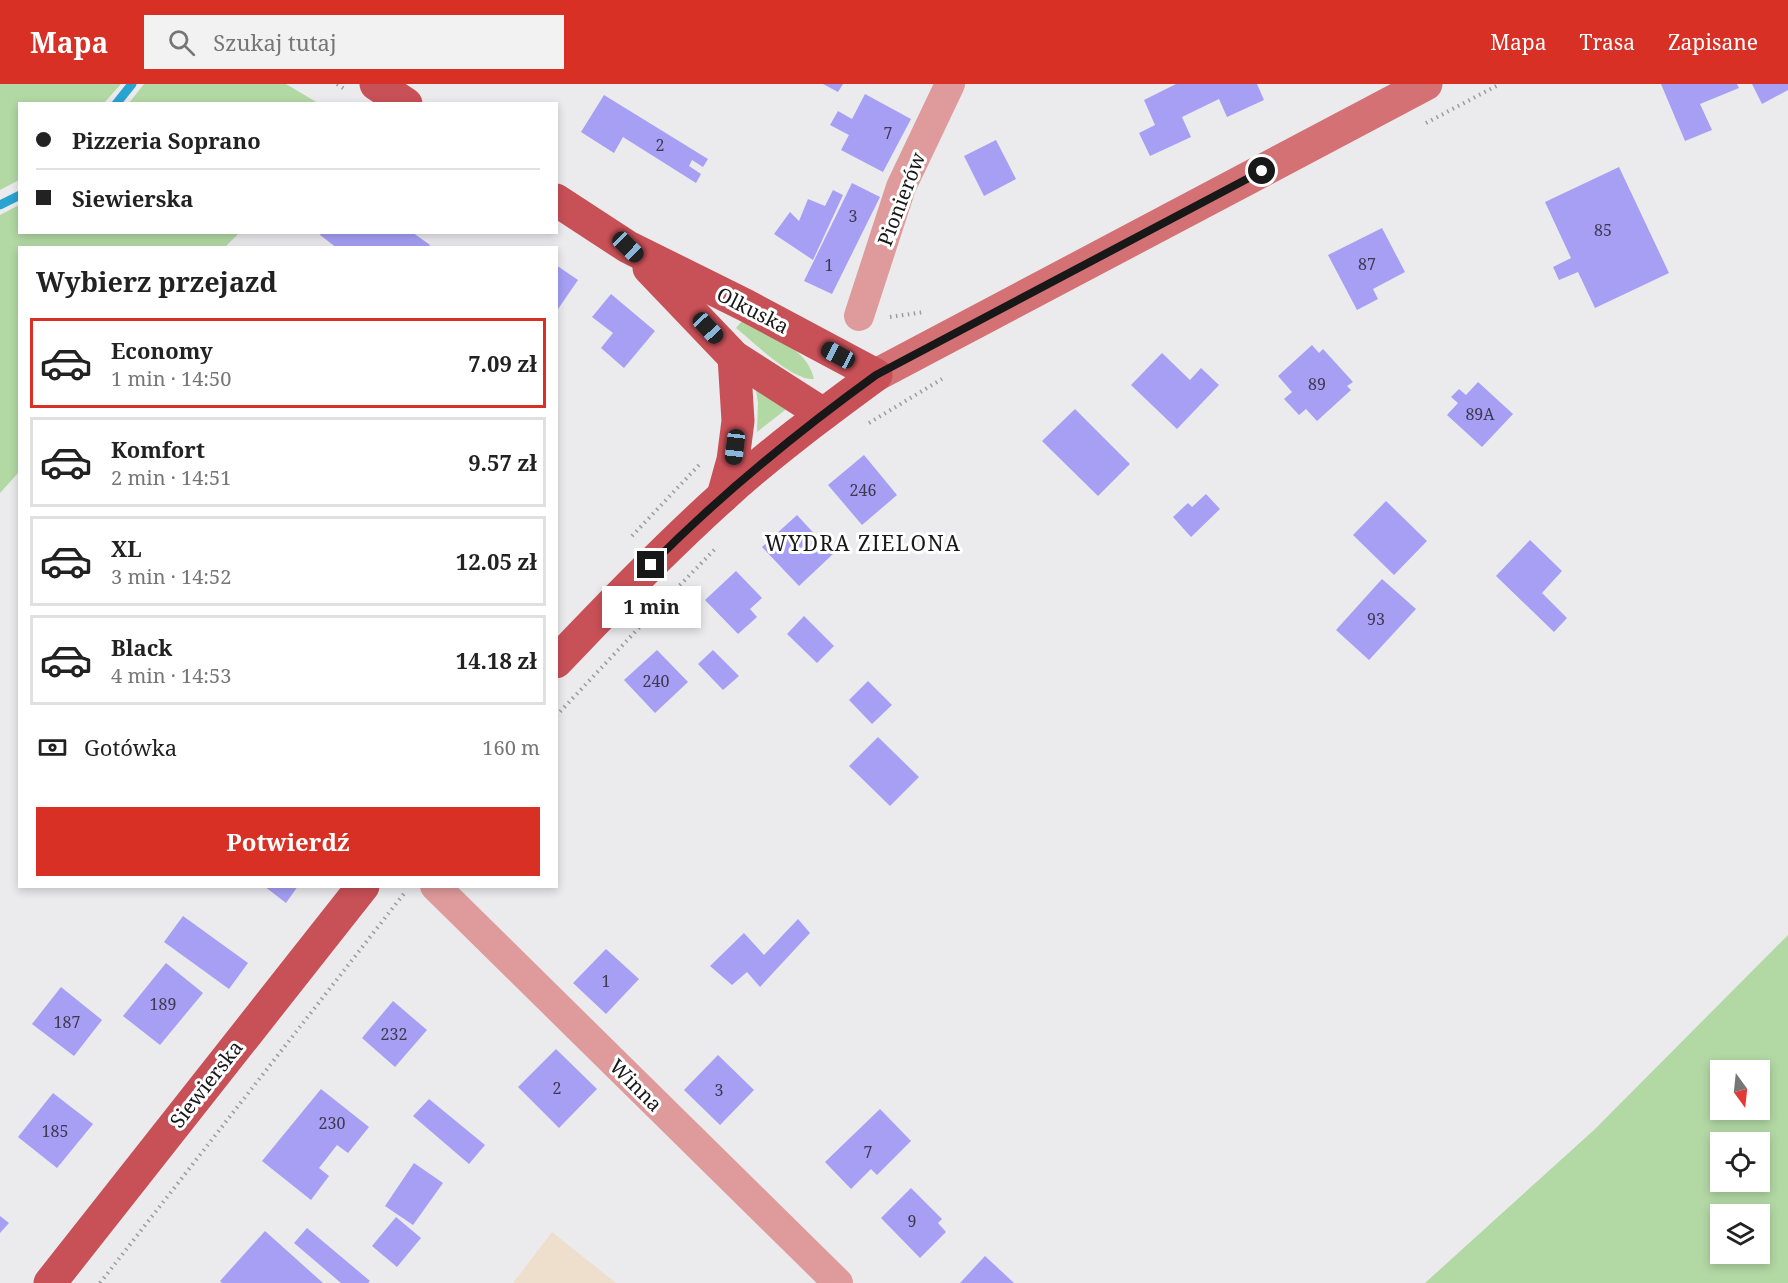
<!DOCTYPE html>
<html lang="pl">
<meta charset="utf-8">
<style>
body{margin:0;font-family:"Noto Serif",serif;background:#f2f2f2;color:#222;height:100vh;display:flex;flex-direction:column;font-size:22px;white-space:nowrap}
*{box-sizing:border-box;margin:0}
p{font-size:20px;color:#767676}
.icon{flex:none;width:33px;height:33px;fill:none;stroke:currentColor;stroke-width:2;stroke-linecap:round;stroke-linejoin:round}
.map{position:relative;flex:1;overflow:hidden}
.sheet{position:absolute;left:18px;top:162px;width:540px;height:642px;display:flex;flex-direction:column;background:#fff;border-radius:0px;box-shadow:0 3px 9px #0003}
.sheet>*{flex:none}
.banner{position:absolute;left:18px;top:18px;width:540px;height:132px;border-radius:0px;box-shadow:0 3px 9px #0003;display:grid;align-content:center;height:132px;padding:0 18px;background:#fff}
.needle{width:39px;rotate:165deg}
.buttons{position:absolute;left:1710px;top:976px;display:grid;gap:12px}
.buttons a{display:grid;place-items:center;width:60px;height:60px;border-radius:0px;background:#fff;box-shadow:0 3px 9px #0003;font-size:30px}
.end{position:absolute;width:27px;height:27px;margin:-14px;border:8px solid #181818;background:#fff;box-shadow:0 0 0 3px #fff}
.from{border-radius:50%}
.bubble{position:absolute;height:42px;border-radius:0px;background:#fff;box-shadow:0 3px 9px #0003;font-size:20px;font-weight:700;line-height:42px;text-align:center}
.car{position:absolute;width:18px;height:36px;margin:-18px -9px;border-radius:8px;box-shadow:0 0 4px 2px #0007;background:linear-gradient(#222 24%,#8ab4d8 0 40%,#222 0 76%,#8ab4d8 0 86%,#222 0)}
.banner b{display:flex;align-items:center;gap:21px;height:57px;font-size:22px}
.banner b+b{border-top:2px solid #e0e0e0}
.banner i{width:15px;height:15px;background:#222}
ul{padding:0;list-style:none}
li{display:flex;align-items:center;gap:18px;height:90px;margin:0 12px 9px;padding:0 6px;border:3px solid #e0e0e0;border-radius:0px}
li div{flex:1}
li b{display:block;font-size:22px}
li em{font-style:normal;font-weight:700}
li.on{border-color:#d93025}
li>.icon{width:54px;height:54px;stroke-width:1.5}
h2{padding:0 18px;font-size:27px;line-height:72px}
.pay{display:flex;align-items:center;gap:15px;height:66px;padding:0 18px;font-size:22px}
.pay p{margin-inline-start:auto}
.button{display:flex;gap:12px;margin-top:auto;padding:12px 18px}
.button a{flex:1;height:69px;border-radius:0px;background:#d93025;color:#fff;font-size:24px;font-weight:700;line-height:69px;text-align:center}
header{display:flex;align-items:center;gap:36px;box-sizing:border-box;height:84px;padding:0 30px;background:#d93025;color:#fff}
header strong{font-size:28px}
nav{display:flex;gap:33px;margin-inline-start:auto;font-size:21px}
.search{width:420px;height:54px;background:#f2f2f2;display:flex;align-items:center;gap:15px;box-sizing:border-box;padding:0 21px;border-radius:0px;color:#767676;font-size:22px}
.map>svg:first-child{display:block}
.industrial{fill:#eedfcc}
.green{fill:#b2d8a4;fill-rule:evenodd}
.lines{fill:none;stroke-linecap:round;stroke-linejoin:round}
.stream{stroke:#29a3d0;stroke-width:9}
.building{fill:#a69ff4}
.path{stroke:#9c9c9e;stroke-width:4;stroke-dasharray:1.5 4.5;stroke-linecap:butt}
.street{stroke:#df9b9b;stroke-width:30}
.secondary{stroke:#d37174;stroke-width:33}
.primary{stroke:#c85057;stroke-width:33}
.route{stroke:#181818;stroke-width:8}
.labels{text-anchor:middle;dominant-baseline:central;stroke-width:6;stroke-linejoin:round;paint-order:stroke}
.number-label{font-size:16px;fill:#3c3a4f}
.street-label{font-size:20px;fill:#181818;stroke:#fff}
.neighbourhood-label{font-size:21px;letter-spacing:1.5px;fill:#181818;stroke:#fff}
</style>
<header>
<strong>Mapa</strong>
<div class="search"><svg class="icon" aria-label="search" viewBox="0 0 24 24"><circle cx="10" cy="10" r="6"/><path d="M15 15l6 6"/></svg>Szukaj tutaj</div>
<nav><a>Mapa</a><a>Trasa</a><a>Zapisane</a></nav>
</header>
<div class="map">
<svg width="1788" height="1199" viewBox="0 0 1788 1199">
<rect width="100%" height="100%" fill="#ebebee"/>
<polygon class="industrial" points="552,1148 616,1199 513,1199"/>
<g class="green">
<polygon points="0,0 121,0 104,19 20,20 19,96 0,106"/>
<polygon points="144,0 286,0 318,19 129,19"/>
<polygon points="19,121 20,148 239,149 225,163 20,164 19,388 0,409 0,131"/>
<path d="M742 237C768 251 807 263 814 295 791 296 755 259 736 244Z"/>
<polygon points="754,294 789,323 757,348 758,319"/>
<path d="M1788 851V1199H1425L1594 1046ZM1720 987H1760V1026H1720ZM1720 1059H1760V1098H1720ZM1720 1131H1760V1170H1720Z"/>
</g>
<g class="lines">
<g class="stream">
<polyline points="116,20 132,0"/>
<polyline points="0,121 20,111"/>
</g>
</g>
<g class="building">
<polygon points="823,0 843,0 838,8"/>
<polygon points="1176,0 1257,0 1264,16 1227,33 1219,15 1182,33 1191,53 1150,72 1139,49 1155,41 1144,16"/>
<polygon points="1661,0 1737,0 1739,4 1700,20 1712,46 1685,57"/>
<polygon points="1752,0 1788,0 1788,6 1762,20"/>
<polygon points="865,10 911,35 883,88 841,66 849,51 830,41 838,27 852,35"/>
<polygon points="604,11 708,75 703,83 692,76 689,82 701,90 696,99 623,53 614,69 581,48"/>
<polygon points="996,56 1016,95 984,112 964,72"/>
<polygon points="1619,83 1669,189 1595,224 1578,188 1559,196 1553,183 1571,174 1545,118"/>
<polygon points="852,99 880,113 832,210 804,197"/>
<polygon points="833,106 843,111 813,176 774,150 790,128 799,137 808,115 825,122"/>
<polygon points="1382,144 1405,188 1373,205 1378,215 1357,226 1328,171"/>
<polygon points="322,148 412,148 430,161 428,164 337,164 320,151"/>
<polygon points="556,181 578,196 556,228"/>
<polygon points="611,210 655,247 624,284 601,264 613,249 592,233"/>
<polygon points="1312,261 1319,269 1323,265 1353,298 1347,302 1351,306 1317,337 1306,325 1299,331 1284,315 1292,308 1278,292"/>
<polygon points="1162,269 1190,296 1201,284 1219,301 1177,345 1131,301"/>
<polygon points="1478,298 1513,330 1482,363 1447,331 1458,319 1451,313 1459,305 1466,311"/>
<polygon points="1075,325 1130,380 1098,412 1042,357"/>
<polygon points="864,371 897,411 862,441 828,401"/>
<polygon points="1206,410 1220,425 1191,453 1173,433 1188,419 1192,423"/>
<polygon points="1386,417 1427,457 1394,491 1353,451"/>
<polygon points="797,431 833,470 799,502 762,463"/>
<polygon points="1530,456 1562,487 1542,509 1567,534 1554,548 1496,492"/>
<polygon points="736,487 762,514 750,525 757,533 738,550 705,516"/>
<polygon points="1382,495 1416,525 1369,576 1336,546"/>
<polygon points="804,532 834,562 817,579 787,550"/>
<polygon points="657,566 688,598 655,629 624,596"/>
<polygon points="713,566 739,592 723,606 698,580"/>
<polygon points="868,597 892,621 872,640 849,616"/>
<polygon points="878,653 919,693 890,722 849,682"/>
<polygon points="264,802 298,802 286,819"/>
<polygon points="183,832 248,879 229,905 164,858"/>
<polygon points="798,835 810,849 760,903 747,888 732,901 710,882 744,849 764,871"/>
<polygon points="606,865 639,895 606,930 573,899"/>
<polygon points="166,879 203,909 160,961 123,932"/>
<polygon points="61,903 102,936 74,972 32,940"/>
<polygon points="393,917 427,946 395,983 362,954"/>
<polygon points="556,965 597,1005 559,1044 518,1003"/>
<polygon points="718,971 754,1006 720,1041 684,1006"/>
<polygon points="321,1005 369,1043 348,1069 337,1061 319,1084 329,1092 311,1116 262,1077"/>
<polygon points="53,1009 93,1040 57,1084 18,1053"/>
<polygon points="429,1015 485,1061 469,1080 413,1032"/>
<polygon points="880,1025 911,1057 877,1091 871,1085 851,1105 825,1078"/>
<polygon points="414,1079 443,1099 413,1141 385,1122"/>
<polygon points="911,1104 942,1135 938,1139 946,1148 920,1174 881,1134"/>
<polygon points="0,1132 9,1139 0,1149"/>
<polygon points="396,1133 421,1154 397,1183 372,1162"/>
<polygon points="307,1144 370,1197 368,1199 341,1199 294,1159"/>
<polygon points="265,1147 323,1199 222,1199 220,1197"/>
<polygon points="985,1172 1014,1199 960,1199"/>
</g>
<g class="lines">
<g class="path">
<polyline points="337,0 346,6"/>
<polyline points="1426,39 1500,0"/>
<polyline points="890,233 924,228"/>
<polyline points="869,339 942,295"/>
<polyline points="632,452 699,381"/>
<polyline points="556,632 651,531 717,463"/>
<polyline points="100,1199 406,807"/>
</g>
<g class="street">
<polyline points="859,232 901,103 950,0"/>
<polyline points="435,802 838,1199"/>
</g>
<polyline class="secondary" points="876,291 1426,0"/>
<g class="primary">
<polyline points="376,0 406,20"/>
<path d="M556 116 628 163 745 221 876 291C823 330 770 369 722 413 664 465 610 521 556 578"/>
<polyline points="649,184 734,273 823,330"/>
<polyline points="723,412 733,376 738,337 734,273"/>
<polyline points="50,1199 363,802"/>
</g>
</g>
<g class="lines">
<path class="route" d="M651 481C720 411 796 349 876 291L1262 87"/>
</g>
<g class="labels">
<g class="number-label">
<text x="888" y="49">7</text>
<text x="660" y="61">2</text>
<text x="853" y="132">3</text>
<text x="1603" y="146">85</text>
<text x="1367" y="180">87</text>
<text x="829" y="181">1</text>
<text x="1317" y="300">89</text>
<text x="1480" y="330">89A</text>
<text x="863" y="406">246</text>
<text x="1376" y="535">93</text>
<text x="656" y="597">240</text>
<text x="606" y="897">1</text>
<text x="163" y="920">189</text>
<text x="67" y="938">187</text>
<text x="394" y="950">232</text>
<text x="557" y="1004">2</text>
<text x="719" y="1006">3</text>
<text x="332" y="1039">230</text>
<text x="55" y="1047">185</text>
<text x="868" y="1068">7</text>
<text x="912" y="1137">9</text>
</g>
<g class="street-label">
<text transform="translate(901 115) rotate(-69)">Pionierów</text>
<text transform="translate(753 226) rotate(27)">Olkuska</text>
<text transform="translate(206 1000) rotate(-52)">Siewierska</text>
<text transform="translate(636 1001) rotate(45)">Winna</text>
</g>
<g class="neighbourhood-label">
<text x="863" y="459">WYDRA ZIELONA</text>
</g>
</g>
</svg>
<div class="buttons">
<a><svg class="needle" viewBox="-14 -14 28 28"><path d="M0-13l5 13h-10z" fill="#e53935"/><path d="M0 13l5-13h-10z" fill="#767676"/></svg></a>
<a><svg class="icon" aria-label="locate" viewBox="0 0 24 24"><circle cx="12" cy="12" r="6"/><path d="M12 2v4M12 18v4M2 12h4M18 12h4"/></svg></a>
<a><svg class="icon" aria-label="layers" viewBox="0 0 24 24"><path d="M12 4l9 5-9 5-9-5zM3 14l9 5 9-5"/></svg></a>
</div>
<i class="end from" style="left:1262px;top:87px"></i>
<i class="end" style="left:651px;top:481px"></i>
<div class="bubble" style="left:602px;top:502px;width:99px">1 min</div>
<i class="car" style="left:628px;top:163px;rotate:134deg"></i>
<i class="car" style="left:708px;top:244px;rotate:137deg"></i>
<i class="car" style="left:838px;top:271px;rotate:298deg"></i>
<i class="car" style="left:735px;top:363px;rotate:187deg"></i>
<div class="banner">
<b><i class="from"></i>Pizzeria Soprano</b>
<b><i></i>Siewierska</b>
</div>
<section class="sheet">
<h2>Wybierz przejazd</h2>
<ul>
<li class="on"><svg class="icon" aria-label="car" viewBox="0 0 24 24"><path d="M5 17H2v-5l4-1 3-4h7l3 4 3 1v5h-3M9 17h6M6 11h13"/><circle cx="7" cy="17" r="2"/><circle cx="17" cy="17" r="2"/></svg><div><b>Economy</b><p>1 min · 14:50</p></div><em>7.09 zł</em></li>
<li><svg class="icon" aria-label="car" viewBox="0 0 24 24"><path d="M5 17H2v-5l4-1 3-4h7l3 4 3 1v5h-3M9 17h6M6 11h13"/><circle cx="7" cy="17" r="2"/><circle cx="17" cy="17" r="2"/></svg><div><b>Komfort</b><p>2 min · 14:51</p></div><em>9.57 zł</em></li>
<li><svg class="icon" aria-label="car" viewBox="0 0 24 24"><path d="M5 17H2v-5l4-1 3-4h7l3 4 3 1v5h-3M9 17h6M6 11h13"/><circle cx="7" cy="17" r="2"/><circle cx="17" cy="17" r="2"/></svg><div><b>XL</b><p>3 min · 14:52</p></div><em>12.05 zł</em></li>
<li><svg class="icon" aria-label="car" viewBox="0 0 24 24"><path d="M5 17H2v-5l4-1 3-4h7l3 4 3 1v5h-3M9 17h6M6 11h13"/><circle cx="7" cy="17" r="2"/><circle cx="17" cy="17" r="2"/></svg><div><b>Black</b><p>4 min · 14:53</p></div><em>14.18 zł</em></li>
</ul>
<div class="pay"><svg class="icon" aria-label="cash" viewBox="0 0 24 24"><path d="M3 7h18v10H3z"/><circle cx="12" cy="12" r="2"/></svg>Gotówka<p>160 m</p></div>
<div class="button"><a>Potwierdź</a></div>
</section>
</div>
